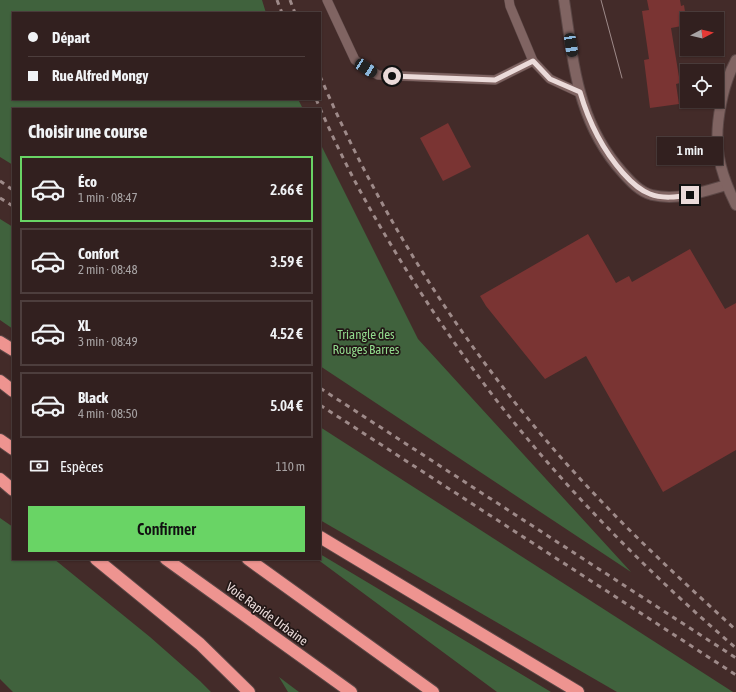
<!DOCTYPE html>
<html lang="fr">
<meta charset="utf-8">
<style>
body{margin:0;font-family:"Asap Condensed",sans-serif;background:#3d2d2c;color:#f1f3f6;height:100vh;display:flex;flex-direction:column;font-size:15px;white-space:nowrap}
*{box-sizing:border-box;margin:0}
p{font-size:13px;color:#a8a3a4}
.icon{flex:none;width:22px;height:22px;fill:none;stroke:currentColor;stroke-width:2;stroke-linecap:round;stroke-linejoin:round}
.map{position:relative;flex:1;overflow:hidden}
.sheet{position:absolute;left:12px;top:108px;width:309px;height:452px;display:flex;flex-direction:column;background:#32201f;border-radius:0px;box-shadow:0 1px 3px #0004,0 0 0 1px #4d3e3d}
.sheet>*{flex:none}
.top-card{position:absolute;left:12px;top:12px;width:309px;height:88px;border-radius:0px;box-shadow:0 1px 3px #0004,0 0 0 1px #4d3e3d;display:grid;align-content:center;height:88px;padding:0 16px;background:#32201f}
.needle{width:26px;rotate:83deg}
.fabs{position:absolute;left:680px;top:12px;display:grid;gap:8px}
.fabs a{display:grid;place-items:center;width:44px;height:44px;border-radius:0px;background:#32201f;box-shadow:0 1px 3px #0004,0 0 0 1px #4d3e3d;font-size:20px}
.end{position:absolute;width:18px;height:18px;margin:-9px;border:5px solid #ebdbda;background:#111;box-shadow:0 0 0 2px #111}
.from{border-radius:50%}
.bubble{position:absolute;height:28px;border-radius:0px;background:#32201f;box-shadow:0 1px 3px #0004,0 0 0 1px #4d3e3d;font-size:13px;font-weight:600;line-height:28px;text-align:center}
.car{position:absolute;width:12px;height:24px;margin:-12px -6px;border-radius:5px;box-shadow:0 0 3px 1px #0007;background:linear-gradient(#222 24%,#8ab4d8 0 40%,#222 0 76%,#8ab4d8 0 86%,#222 0)}
.top-card b{display:flex;align-items:center;gap:14px;height:38px;font-size:15px}
.top-card b+b{border-top:1px solid #4d3e3d}
.top-card i{width:10px;height:10px;background:#f1f3f6}
ul{padding:0;list-style:none}
li{display:flex;align-items:center;gap:12px;height:66px;margin:0 8px 6px;padding:0 8px;border:2px solid #4d3e3d;border-radius:0px}
li div{flex:1}
li b{display:block;font-size:15px}
li em{font-style:normal;font-weight:600}
li.current{border-color:#69d465}
li>.icon{width:36px;height:36px;stroke-width:1.5}
h2{padding:0 16px;font-size:18px;line-height:48px}
.pay{display:flex;align-items:center;gap:10px;height:44px;padding:0 16px;font-size:15px}
.pay p{margin-inline-start:auto}
.primary-button{display:flex;gap:8px;margin-top:auto;padding:8px 16px}
.primary-button a{flex:1;height:46px;border-radius:0px;background:#69d465;color:#111;font-size:16px;font-weight:600;line-height:46px;text-align:center}
.map>svg:first-child{display:block}
.green{fill:#40623d}
.building{fill:#7a3433}
.lines{fill:none;stroke-linecap:round;stroke-linejoin:round}
.lane-casing{stroke:#5b4746;stroke-width:10}
.street-casing{stroke:#5b4746;stroke-width:12}
.highway-casing{stroke:#5b4746;stroke-width:14}
.lane{stroke:#806462;stroke-width:9}
.street{stroke:#806462;stroke-width:10}
.highway{stroke:#ee9490;stroke-width:12}
.tram{stroke:#9e8a89;stroke-width:1}
.rail{stroke:#9e8a89;stroke-width:3;stroke-dasharray:5 5;stroke-linecap:butt}
.route{stroke:#ebdbda;stroke-width:5}
.labels{text-anchor:middle;dominant-baseline:central;stroke-width:3.5;stroke-linejoin:round;paint-order:stroke}
.park-label{font-size:13px;fill:#91d98c;stroke:#221716}
.street-label{font-size:13px;fill:#ebdbda;stroke:#221716}
</style>
<div class="map">
<svg width="736" height="692" viewBox="0 0 736 692">
<rect width="100%" height="100%" fill="#432b29"/>
<g class="green">
<polygon points="0,0 262,0 266,13 13,13 13,99 298,99 303,109 13,109 13,165 0,157"/>
<polygon points="320,143 418,339 631,572 320,366"/>
<polygon points="0,219 13,227 13,329 0,320"/>
<polygon points="320,427 733,692 617,692 320,520"/>
<polygon points="0,518 13,527 13,559 54,559 150,637 200,681 211,692 13,692 0,679"/>
<polygon points="320,554 551,692 497,692 317,559 320,559"/>
<polygon points="279,677 299,692 288,692"/>
</g>
<g class="building">
<polygon points="647,0 680,0 681,6 684,5 687,25 671,28 680,83 676,84 679,104 650,108 644,60 649,59 642,11 649,10"/>
<polygon points="448,123 471,167 443,181 420,138"/>
<polygon points="588,234 616,283 629,276 632,282 690,249 725,309 736,303 736,450 663,492 586,356 545,379 486,306 480,296"/>
</g>
<g class="lines">
<g class="lane-casing">
<g id="lane">
<polyline points="327,0 355,60 378,75 495,80 533,61"/>
<polyline points="509,0 510,6 533,61 550,79 580,93"/>
</g>
</g>
<g class="street-casing">
<g id="street">
<path d="M564 0C574 65 577 122 623 173 631 182 640 192 652 195 677 201 702 192 726 185"/>
<path d="M736 60C728 75 724 88 721 104 713 143 718 169 736 205"/>
</g>
</g>
<g class="highway-casing">
<g id="highway">
<polyline points="0,342 13,350"/>
<polyline points="0,381 13,391"/>
<polyline points="0,440 13,449"/>
<polyline points="0,479 13,490"/>
<polyline points="320,537 578,692"/>
<polyline points="96,559 200,644 249,692"/>
<polyline points="166,559 351,692"/>
<polyline points="248,559 433,692"/>
</g>
</g>
<use href="#lane" class="lane"/>
<use href="#street" class="street"/>
<use href="#highway" class="highway"/>
<polyline class="tram" points="601,0 622,78"/>
<g class="rail">
<polyline points="277,0 282,13"/>
<polyline points="290,0 295,13"/>
<path d="M320 76C387 233 483 378 601 501 644 546 690 588 736 630"/>
<path d="M316 99C329 129 343 159 358 187 391 248 428 306 468 362 543 467 638 564 736 648"/>
<polyline points="0,181 13,190"/>
<polyline points="0,198 13,206"/>
<polyline points="320,388 736,658"/>
<polyline points="320,405 736,675"/>
</g>
</g>
<g class="lines">
<path class="route" d="M392 76 495 80 533 61 550 79 580 92C589 123 602 149 623 173 631 182 639 190 650 194 662 199 677 197 690 195"/>
</g>
<g class="labels">
<g class="park-label">
<text x="366" y="334">Triangle des<tspan x="366" dy="15">Rouges Barres</tspan></text>
</g>
<g class="street-label">
<text transform="translate(267 614) rotate(36)">Voie Rapide Urbaine</text>
</g>
</g>
</svg>
<div class="fabs">
<a><svg class="needle" viewBox="-14 -14 28 28"><path d="M0-13l5 13h-10z" fill="#e53935"/><path d="M0 13l5-13h-10z" fill="#a8a3a4"/></svg></a>
<a><svg class="icon" aria-label="locate" viewBox="0 0 24 24"><circle cx="12" cy="12" r="6"/><path d="M12 2v4M12 18v4M2 12h4M18 12h4"/></svg></a>
</div>
<i class="end from" style="left:392px;top:76px"></i>
<i class="end" style="left:690px;top:195px"></i>
<div class="bubble" style="left:657px;top:137px;width:66px">1 min</div>
<i class="car" style="left:571px;top:45px;rotate:171deg"></i>
<i class="car" style="left:366px;top:68px;rotate:123deg"></i>
<div class="top-card">
<b><i class="from"></i>Départ</b>
<b><i></i>Rue Alfred Mongy</b>
</div>
<section class="sheet">
<h2>Choisir une course</h2>
<ul>
<li class="current"><svg class="icon" aria-label="car" viewBox="0 0 24 24"><path d="M5 17H2v-5l4-1 3-4h7l3 4 3 1v5h-3M9 17h6M6 11h13"/><circle cx="7" cy="17" r="2"/><circle cx="17" cy="17" r="2"/></svg><div><b>Éco</b><p>1 min · 08:47</p></div><em>2.66 €</em></li>
<li><svg class="icon" aria-label="car" viewBox="0 0 24 24"><path d="M5 17H2v-5l4-1 3-4h7l3 4 3 1v5h-3M9 17h6M6 11h13"/><circle cx="7" cy="17" r="2"/><circle cx="17" cy="17" r="2"/></svg><div><b>Confort</b><p>2 min · 08:48</p></div><em>3.59 €</em></li>
<li><svg class="icon" aria-label="car" viewBox="0 0 24 24"><path d="M5 17H2v-5l4-1 3-4h7l3 4 3 1v5h-3M9 17h6M6 11h13"/><circle cx="7" cy="17" r="2"/><circle cx="17" cy="17" r="2"/></svg><div><b>XL</b><p>3 min · 08:49</p></div><em>4.52 €</em></li>
<li><svg class="icon" aria-label="car" viewBox="0 0 24 24"><path d="M5 17H2v-5l4-1 3-4h7l3 4 3 1v5h-3M9 17h6M6 11h13"/><circle cx="7" cy="17" r="2"/><circle cx="17" cy="17" r="2"/></svg><div><b>Black</b><p>4 min · 08:50</p></div><em>5.04 €</em></li>
</ul>
<div class="pay"><svg class="icon" aria-label="cash" viewBox="0 0 24 24"><path d="M3 7h18v10H3z"/><circle cx="12" cy="12" r="2"/></svg>Espèces<p>110 m</p></div>
<div class="primary-button"><a>Confirmer</a></div>
</section>
</div>
